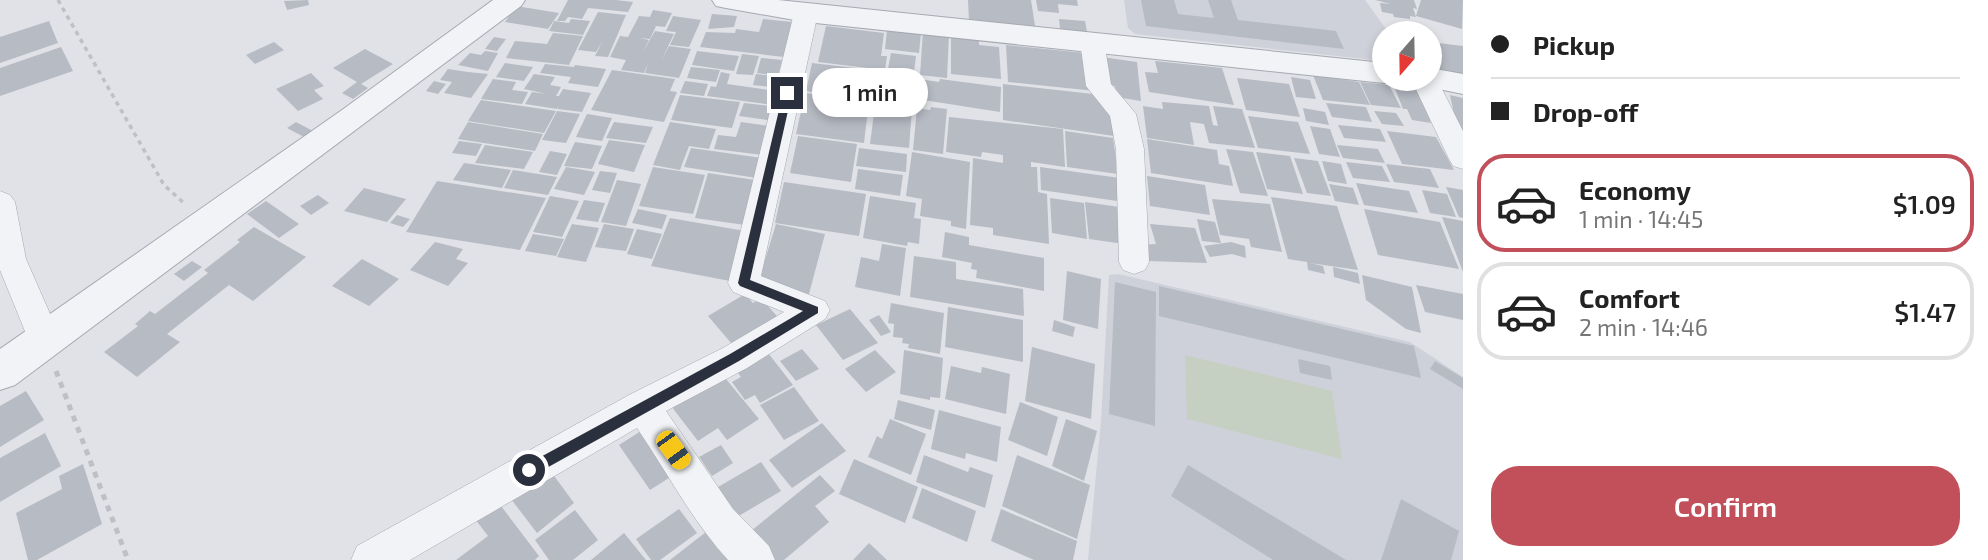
<!DOCTYPE html>
<meta charset="utf-8">
<style>
body{margin:0;font-family:"Exo 2",sans-serif;background:#f2f2f2;color:#222;height:100vh;display:flex;flex-direction:column;font-size:26px;white-space:nowrap}
*{box-sizing:border-box;margin:0}
p{font-size:23px;color:#767676}
.icon{flex:none;width:38px;height:38px;fill:none;stroke:currentColor;stroke-width:2;stroke-linecap:round;stroke-linejoin:round}
.map{position:relative;flex:1;overflow:hidden}
.drawer{display:flex;flex-direction:column;background:#fff;width:525px}
.drawer>*{flex:none}
.hud{display:grid;align-content:center;height:154px;padding:0 28px;background:#fff}
.needle{width:46px;rotate:200deg}
.buttons{position:absolute;left:1372px;top:21px;display:grid;gap:14px}
.buttons a{display:grid;place-items:center;width:70px;height:70px;border-radius:50%;background:#fff;box-shadow:0 4px 10px #0003;font-size:35px}
.end{position:absolute;width:32px;height:32px;margin:-16px;border:9px solid #2a303d;background:#fff;box-shadow:0 0 0 4px #fff}
.from{border-radius:50%}
.bubble{position:absolute;height:49px;border-radius:24px;background:#fff;box-shadow:0 4px 10px #0003;font-size:23px;font-weight:600;line-height:49px;text-align:center}
.car{position:absolute;width:21px;height:42px;margin:-21px -10px;border-radius:9px;box-shadow:0 0 5px 2px #0007;background:linear-gradient(#f5c518 24%,#345 0 40%,#f5c518 0 76%,#345 0 86%,#f5c518 0)}
.hud b{display:flex;align-items:center;gap:24px;height:66px;font-size:26px}
.hud b+b{border-top:2px solid #e0e0e0}
.hud i{width:18px;height:18px;background:#222}
ul{padding:0;list-style:none}
li{display:flex;align-items:center;gap:21px;height:98px;margin:0 14px 10px;padding:0 14px;border:4px solid #e0e0e0;border-radius:28px}
li div{flex:1}
li b{display:block;font-size:26px}
li em{font-style:normal;font-weight:600}
li.active{border-color:#c1505b}
li>.icon{width:63px;height:63px;stroke-width:1.5}
.button{display:flex;gap:14px;margin-top:auto;padding:14px 28px}
.button a{flex:1;height:80px;border-radius:28px;background:#c1505b;color:#fff;font-size:28px;font-weight:600;line-height:80px;text-align:center}
main{display:flex;flex:1;min-height:0}
.map>svg:first-child{display:block}
.built{fill:#ced1d9}
.green{fill:#c5d0c2}
.building{fill:#b7bbc4}
.lines{fill:none;stroke-linecap:round;stroke-linejoin:round}
.minor-casing{stroke:#a6a9b1;stroke-width:1}
.tertiary-casing{stroke:#a6a9b1;stroke-width:2}
.path-far1{stroke:#bec0c6;stroke-width:3.5;stroke-dasharray:4.5 4.5;stroke-linecap:butt}
.path{stroke:#bec0c6;stroke-width:5;stroke-dasharray:6 6;stroke-linecap:butt}
.minor{fill:#f2f3f6;fill-rule:evenodd}
.tertiary{fill:#f2f3f6;fill-rule:evenodd}
.route{fill:#2a303d}
</style>
<main>
<div class="map">
<svg width="1463" height="560" viewBox="0 0 1463 560">
<rect width="100%" height="100%" fill="#e0e2e7"/>
<g class="built">
<polygon points="1124,0 1365,0 1389,33 1384,33 1384,61 1135,34 1128,28"/>
<polygon points="1118,274 1410,342 1463,377 1463,560 1088,560 1101,421 1109,275"/>
</g>
<polygon class="green" points="1185,355 1332,391 1342,459 1187,419"/>
<g class="building">
<polygon points="308,0 309,5 287,10 284,1"/>
<polygon points="568,0 616,0 633,2 628,12 588,8 582,19 568,17 565,21 557,21"/>
<polygon points="968,0 1031,0 1035,26 969,21"/>
<polygon points="1036,0 1077,0 1078,6 1058,4 1059,13 1038,11"/>
<polygon points="1141,0 1174,0 1178,14 1214,18 1208,0 1231,0 1238,20 1336,31 1344,49 1146,26"/>
<polygon points="1375,0 1414,0 1417,9 1413,8 1416,17 1410,16 1410,19 1394,17 1393,14 1382,12 1380,3 1391,4"/>
<polygon points="1421,0 1463,0 1462,29 1416,16"/>
<polygon points="516,6 559,13 548,29 505,22"/>
<polygon points="653,10 672,13 665,27 656,26 650,39 639,38 649,40 643,52 655,31 674,34 661,61 669,46 691,49 679,78 645,73 648,63 644,73 621,70 626,60 610,57 620,36 628,37 639,16 650,17"/>
<polygon points="598,12 626,15 608,57 595,56 603,40 596,52 578,50"/>
<polygon points="712,14 737,16 734,27 708,29"/>
<polygon points="673,16 701,20 689,47 670,45 676,32 666,31"/>
<polygon points="571,19 590,21 583,35 549,31 554,21 569,23"/>
<polygon points="763,19 792,22 784,57 700,47 706,32 735,33 736,29 759,32"/>
<polygon points="1059,19 1085,21 1087,32 1060,29"/>
<polygon points="49,21 58,43 0,63 0,37"/>
<polygon points="826,26 884,33 881,56 887,56 885,70 818,62"/>
<polygon points="887,29 921,33 919,53 885,49"/>
<polygon points="923,31 949,34 947,78 920,75"/>
<polygon points="553,33 583,36 569,65 506,58 515,41 547,44"/>
<polygon points="951,36 979,39 979,45 999,47 1001,79 951,74"/>
<polygon points="494,37 506,39 497,51 485,49"/>
<polygon points="274,42 284,50 255,64 246,55"/>
<polygon points="1430,42 1463,46 1463,75 1430,70"/>
<polygon points="1006,45 1085,53 1095,91 1008,82"/>
<polygon points="61,47 73,71 0,96 0,68"/>
<polygon points="365,49 393,64 361,84 368,88 353,99 342,93 357,82 333,68"/>
<polygon points="485,51 498,53 488,71 458,65 470,53 481,55"/>
<polygon points="697,51 739,56 734,71 692,65"/>
<polygon points="891,53 916,56 914,72 888,69"/>
<polygon points="742,54 759,56 753,75 736,74"/>
<polygon points="1102,57 1137,62 1141,101 1116,97 1115,86 1103,84"/>
<polygon points="761,58 782,60 778,76 757,73"/>
<polygon points="1155,61 1222,68 1234,105 1149,92 1145,72 1158,73"/>
<polygon points="505,63 533,67 524,81 496,77"/>
<polygon points="812,63 872,70 867,99 806,91"/>
<polygon points="545,64 574,67 575,65 606,69 598,87 568,83 571,77 540,73"/>
<polygon points="691,67 720,70 716,82 687,78"/>
<polygon points="448,69 468,72 488,74 471,98 444,93 452,82 440,80"/>
<polygon points="612,70 675,79 670,91 677,92 664,122 591,110"/>
<polygon points="875,71 916,76 914,105 872,100"/>
<polygon points="721,72 730,74 727,84 777,91 773,105 707,96 711,86 716,87"/>
<polygon points="311,73 324,86 314,90 323,99 298,111 276,89"/>
<polygon points="534,74 555,77 550,85 561,87 556,96 559,96 563,89 591,93 582,112 558,109 558,107 557,109 525,104 532,92 547,94 524,89"/>
<polygon points="756,74 783,77 781,88 753,85"/>
<polygon points="1313,75 1359,82 1370,105 1323,100"/>
<polygon points="1291,77 1310,80 1316,99 1296,97"/>
<polygon points="1237,78 1289,84 1300,117 1246,110"/>
<polygon points="493,79 516,82 512,90 528,92 522,104 481,99"/>
<polygon points="919,79 939,82 940,79 1001,87 1000,112 917,99"/>
<polygon points="434,81 446,84 438,94 426,91"/>
<polygon points="685,81 708,84 704,96 680,93"/>
<polygon points="1360,82 1389,85 1401,108 1371,105"/>
<polygon points="1003,84 1102,95 1114,109 1114,136 1003,120"/>
<polygon points="1394,86 1425,90 1427,112 1431,123 1412,120 1407,109 1403,109"/>
<polygon points="805,93 869,101 864,143 796,134"/>
<polygon points="680,95 740,102 732,128 671,120"/>
<polygon points="1450,95 1463,98 1463,134 1458,133"/>
<polygon points="481,100 556,111 544,133 468,121"/>
<polygon points="1162,102 1209,106 1213,125 1218,126 1213,106 1242,109 1255,148 1209,143 1204,124 1190,122 1194,145 1147,138 1143,106 1163,109"/>
<polygon points="744,103 778,107 774,121 739,116"/>
<polygon points="1326,103 1366,107 1372,122 1332,117"/>
<polygon points="875,105 912,109 909,148 870,144"/>
<polygon points="931,107 947,109 943,154 913,150 917,108 930,110"/>
<polygon points="1303,108 1325,112 1329,125 1306,121"/>
<polygon points="557,111 580,114 566,143 542,140"/>
<polygon points="1374,111 1396,113 1404,126 1382,124"/>
<polygon points="587,114 612,118 602,141 576,137"/>
<polygon points="1248,116 1298,122 1310,154 1258,148"/>
<polygon points="949,117 1063,129 1065,167 1031,162 1031,167 1037,167 1038,192 1047,194 1049,244 993,235 993,228 970,225 973,158 1003,163 1003,155 982,152 981,157 946,152"/>
<polygon points="296,122 313,131 304,137 287,128"/>
<polygon points="468,122 487,125 543,134 535,151 458,139"/>
<polygon points="614,122 653,127 646,143 606,138"/>
<polygon points="670,122 716,129 709,149 689,146 680,170 653,165"/>
<polygon points="741,122 770,126 763,155 714,149 718,135 736,137"/>
<polygon points="1338,125 1380,129 1386,142 1344,138"/>
<polygon points="1310,126 1330,129 1340,157 1319,154"/>
<polygon points="1065,131 1113,138 1118,174 1067,167"/>
<polygon points="1387,131 1436,137 1454,170 1402,164"/>
<polygon points="798,136 857,144 851,182 790,173"/>
<polygon points="1147,139 1217,150 1219,164 1229,166 1233,186 1151,173"/>
<polygon points="609,140 645,145 634,172 598,164"/>
<polygon points="459,141 482,144 476,156 452,153"/>
<polygon points="575,142 602,146 592,169 564,166"/>
<polygon points="485,145 533,152 524,169 475,163"/>
<polygon points="1337,145 1378,149 1385,163 1343,158"/>
<polygon points="691,148 762,158 757,178 684,167"/>
<polygon points="859,148 907,154 906,172 856,166"/>
<polygon points="1226,149 1253,152 1268,196 1240,193"/>
<polygon points="550,151 567,154 557,175 539,172"/>
<polygon points="912,152 970,162 966,229 951,226 951,221 920,216 922,199 906,196"/>
<polygon points="1256,152 1290,156 1303,194 1267,189"/>
<polygon points="1294,158 1318,161 1331,196 1307,193"/>
<polygon points="1322,161 1341,164 1347,184 1328,181"/>
<polygon points="1346,162 1382,166 1390,182 1353,178"/>
<polygon points="464,163 511,170 502,188 453,180"/>
<polygon points="1386,164 1430,169 1439,188 1394,182"/>
<polygon points="566,167 595,172 584,195 554,189"/>
<polygon points="653,167 705,175 693,214 639,206"/>
<polygon points="1040,167 1120,178 1124,202 1041,190"/>
<polygon points="858,169 903,175 900,196 855,189"/>
<polygon points="513,170 557,177 548,195 504,188"/>
<polygon points="600,171 617,173 610,193 592,190"/>
<polygon points="708,173 755,180 745,225 695,218"/>
<polygon points="1147,176 1205,185 1210,215 1150,206"/>
<polygon points="617,180 641,184 626,226 601,222"/>
<polygon points="437,181 546,198 520,250 406,232"/>
<polygon points="784,182 866,194 859,236 775,223"/>
<polygon points="1356,183 1409,191 1418,213 1364,205"/>
<polygon points="1329,184 1353,188 1359,205 1335,201"/>
<polygon points="1446,187 1463,190 1463,218 1459,217"/>
<polygon points="364,188 406,199 387,222 344,211"/>
<polygon points="1422,190 1447,194 1456,217 1430,213"/>
<polygon points="318,195 329,203 311,215 300,206"/>
<polygon points="550,196 579,201 562,237 533,232"/>
<polygon points="870,196 916,203 914,218 921,219 919,244 908,242 907,246 863,238"/>
<polygon points="1271,197 1337,206 1358,270 1310,263 1323,266 1325,274 1308,270 1307,262 1288,259"/>
<polygon points="1050,198 1084,203 1087,239 1052,233"/>
<polygon points="1212,199 1270,204 1282,252 1251,247 1249,239 1220,235"/>
<polygon points="584,200 605,203 598,222 576,219"/>
<polygon points="266,201 299,224 279,238 247,214"/>
<polygon points="1085,202 1119,207 1124,244 1089,239"/>
<polygon points="638,209 667,215 662,229 632,223"/>
<polygon points="1364,209 1440,222 1459,269 1378,255"/>
<polygon points="397,215 410,219 403,227 390,223"/>
<polygon points="1442,217 1463,221 1463,272"/>
<polygon points="670,218 745,231 730,281 651,266"/>
<polygon points="1197,219 1215,222 1221,243 1202,241"/>
<polygon points="572,224 599,228 586,262 557,257"/>
<polygon points="604,224 634,229 626,251 595,247"/>
<polygon points="776,224 825,234 809,294 758,283"/>
<polygon points="1150,224 1195,228 1207,263 1148,261 1140,245 1156,244"/>
<polygon points="254,227 306,257 253,301 229,285 167,334 180,342 137,377 104,352 138,326 135,324 150,311 155,314 208,273 204,270 240,242 237,240"/>
<polygon points="637,229 662,234 652,259 627,254"/>
<polygon points="945,232 969,237 969,245 1044,258 1044,291 976,278 977,270 971,269 972,263 942,257"/>
<polygon points="533,234 564,239 556,256 525,251"/>
<polygon points="435,242 463,249 456,259 468,263 448,286 410,270"/>
<polygon points="1231,242 1245,246 1246,258 1232,254 1210,257 1204,246"/>
<polygon points="882,244 906,248 900,296 855,287 861,257 879,261"/>
<polygon points="914,256 956,262 956,279 1023,289 1024,316 910,297"/>
<polygon points="362,259 399,279 369,306 332,286"/>
<polygon points="192,261 202,267 184,281 174,274"/>
<polygon points="1333,267 1358,273 1360,284 1334,277"/>
<polygon points="1067,271 1101,279 1098,329 1063,320"/>
<polygon points="1362,275 1412,287 1421,333 1406,329 1366,300"/>
<polygon points="1115,282 1156,292 1155,426 1109,414"/>
<polygon points="1416,285 1463,294 1463,320 1425,312"/>
<polygon points="1159,286 1414,346 1421,378 1159,316"/>
<polygon points="745,294 753,303 761,298 783,323 737,350 708,316"/>
<polygon points="891,303 944,313 940,354 908,348 909,344 902,343 903,338 893,337 894,324 888,323"/>
<polygon points="948,307 1023,320 1023,362 945,347"/>
<polygon points="850,309 878,343 843,360 816,325"/>
<polygon points="879,315 891,332 881,336 869,320"/>
<polygon points="1054,320 1075,327 1073,337 1052,331"/>
<polygon points="1032,347 1095,364 1091,419 1025,401"/>
<polygon points="765,349 793,385 760,403 755,395 745,400 732,382 741,377 733,366"/>
<polygon points="802,349 819,369 796,381 780,361"/>
<polygon points="875,350 896,372 866,392 845,369"/>
<polygon points="904,350 943,358 940,398 930,397 930,400 900,394"/>
<polygon points="1298,359 1330,366 1332,380 1300,373"/>
<polygon points="1435,361 1463,378 1463,389 1430,369"/>
<polygon points="951,366 981,373 982,367 1010,374 1006,414 945,399"/>
<polygon points="721,373 759,419 727,440 718,428 698,441 668,402"/>
<polygon points="794,387 819,421 784,440 760,405"/>
<polygon points="26,391 44,420 0,447 0,406"/>
<polygon points="898,400 935,410 931,430 894,419"/>
<polygon points="1020,402 1058,417 1047,456 1008,440"/>
<polygon points="939,410 1001,427 997,462 966,453 965,459 931,449"/>
<polygon points="890,419 926,434 911,475 868,457 877,436 882,439"/>
<polygon points="1066,419 1097,431 1084,481 1052,466"/>
<polygon points="822,423 846,451 792,488 769,460"/>
<polygon points="649,426 680,471 650,490 619,445"/>
<polygon points="45,433 61,466 0,502 0,458"/>
<polygon points="721,445 733,463 712,476 699,457"/>
<polygon points="924,455 968,472 970,467 993,475 985,508 916,482"/>
<polygon points="1017,455 1090,485 1077,539 1002,506"/>
<polygon points="854,459 918,487 905,523 839,494"/>
<polygon points="761,462 781,491 737,517 718,487"/>
<polygon points="83,464 102,524 37,560 28,560 16,513 62,489 59,476"/>
<polygon points="1188,465 1346,560 1273,560 1171,496"/>
<polygon points="552,473 574,503 537,533 511,499"/>
<polygon points="820,475 835,491 815,506 829,522 784,560 768,560 746,535"/>
<polygon points="922,488 976,511 967,542 912,518"/>
<polygon points="1401,499 1459,531 1451,560 1381,560"/>
<polygon points="498,502 539,556 535,560 456,560 488,536 475,519"/>
<polygon points="679,509 697,533 660,560 651,560 636,539"/>
<polygon points="1001,509 1077,541 1073,560 1034,560 991,541"/>
<polygon points="575,510 598,540 573,560 549,560 535,540"/>
<polygon points="711,528 737,560 670,560"/>
<polygon points="624,533 646,560 591,560"/>
<polygon points="869,543 887,560 853,560"/>
</g>
<g class="lines">
<g class="minor-casing">
<g id="minor">
<path d="M806 6 814 8 818 13 761 276 825 301 830 310 825 319 747 368 666 411 733 509 769 546 775 560H728C692 521 667 472 637 428L410 560H351L357 546 629 395 723 348 784 312 733 292 728 283 794 13 798 8Z"/>
<polygon points="1092,34 1101,36 1104,41 1111,84 1136,114 1144,149 1149,262 1145,270 1134,274 1123,270 1119,262 1116,149 1110,116 1086,86 1080,41 1083,36"/>
<polygon points="1430,72 1437,79 1463,131 1463,169 1453,166 1449,159 1411,79 1430,79"/>
<polygon points="0,191 10,195 15,202 26,259 62,341 57,351 45,355 33,351 0,270"/>
</g>
</g>
<g class="tertiary-casing">
<g id="tertiary">
<polygon points="493,0 525,0 521,6 15,385 0,390 0,349 342,110"/>
<polygon points="712,0 778,0 1384,63 1384,79 1396,79 1384,83 806,22 726,8 716,6"/>
<polygon points="1430,68 1463,74 1463,94 1419,85 1415,79 1430,79"/>
</g>
</g>
<polyline class="path-far1" points="58,0 164,185 186,205"/>
<polyline class="path" points="56,371 128,560"/>
<use href="#minor" class="minor"/>
<use href="#tertiary" class="tertiary"/>
</g>
<polygon class="route" points="787,90 792,93 750,280 818,307 818,313 739,361 534,475 524,475 524,466 730,354 803,311 740,286 738,283 783,93"/>
</svg>
<div class="buttons">
<a><svg class="needle" viewBox="-14 -14 28 28"><path d="M0-13l5 13h-10z" fill="#e53935"/><path d="M0 13l5-13h-10z" fill="#767676"/></svg></a>
</div>
<i class="end from" style="left:529px;top:470px"></i>
<i class="end" style="left:787px;top:93px"></i>
<div class="bubble" style="left:812px;top:68px;width:116px">1 min</div>
<i class="car" style="left:673px;top:450px;rotate:144deg"></i>
</div>
<section class="drawer">
<div class="hud">
<b><i class="from"></i>Pickup</b>
<b><i></i>Drop-off</b>
</div>
<ul>
<li class="active"><svg class="icon" aria-label="car" viewBox="0 0 24 24"><path d="M5 17H2v-5l4-1 3-4h7l3 4 3 1v5h-3M9 17h6M6 11h13"/><circle cx="7" cy="17" r="2"/><circle cx="17" cy="17" r="2"/></svg><div><b>Economy</b><p>1 min · 14:45</p></div><em>$1.09</em></li>
<li><svg class="icon" aria-label="car" viewBox="0 0 24 24"><path d="M5 17H2v-5l4-1 3-4h7l3 4 3 1v5h-3M9 17h6M6 11h13"/><circle cx="7" cy="17" r="2"/><circle cx="17" cy="17" r="2"/></svg><div><b>Comfort</b><p>2 min · 14:46</p></div><em>$1.47</em></li>
</ul>
<div class="button"><a>Confirm</a></div>
</section>
</main>
